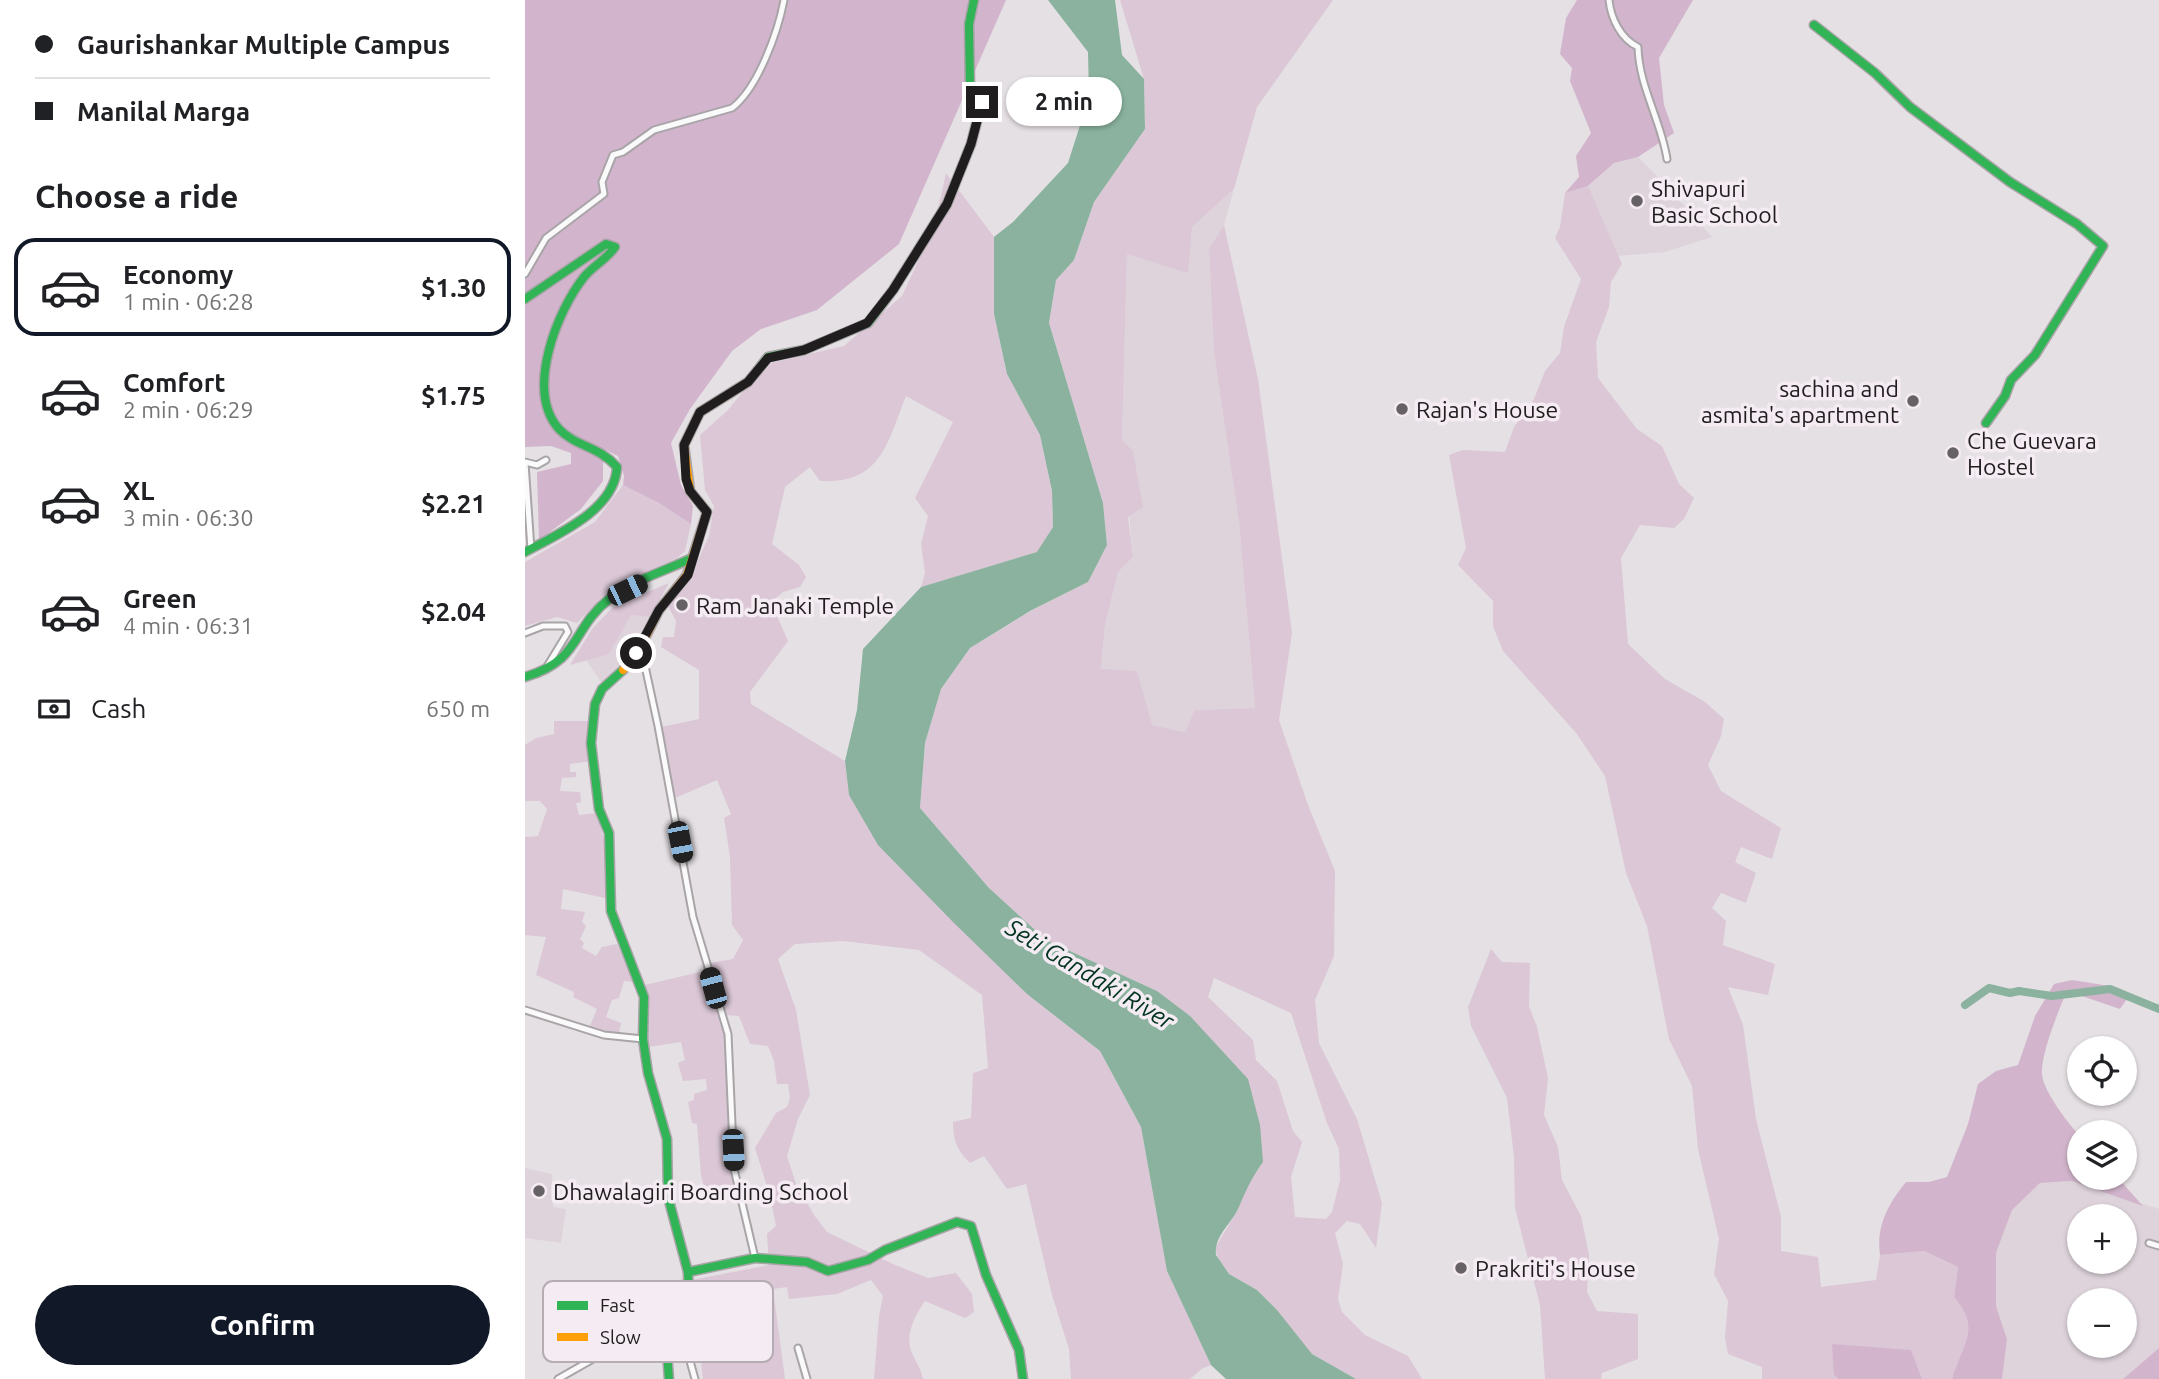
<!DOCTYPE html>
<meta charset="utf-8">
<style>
body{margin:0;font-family:Ubuntu,sans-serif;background:#f6f6f6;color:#202124;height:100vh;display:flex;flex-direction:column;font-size:26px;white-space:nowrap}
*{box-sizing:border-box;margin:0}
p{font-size:23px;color:#757577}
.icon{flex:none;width:38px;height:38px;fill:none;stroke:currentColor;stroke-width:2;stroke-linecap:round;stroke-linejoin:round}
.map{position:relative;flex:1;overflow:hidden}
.side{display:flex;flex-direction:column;background:#fff;width:525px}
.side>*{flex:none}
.hud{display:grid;align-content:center;height:154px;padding:0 35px;background:#fff}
.buttons{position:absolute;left:1542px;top:1036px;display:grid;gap:14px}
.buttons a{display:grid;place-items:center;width:70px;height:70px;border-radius:50%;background:#fff;box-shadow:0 2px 5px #0004;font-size:35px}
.end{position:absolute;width:32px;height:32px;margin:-16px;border:9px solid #201d1f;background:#fff;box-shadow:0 0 0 4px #fff}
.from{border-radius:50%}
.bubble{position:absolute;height:49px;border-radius:24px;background:#fff;box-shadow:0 2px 5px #0004;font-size:23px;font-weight:600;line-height:49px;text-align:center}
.car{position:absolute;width:21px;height:42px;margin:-21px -10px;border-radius:9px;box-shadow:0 0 5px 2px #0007;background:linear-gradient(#222 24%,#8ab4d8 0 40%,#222 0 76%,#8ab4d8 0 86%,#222 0)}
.hud b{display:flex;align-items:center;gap:24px;height:66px;font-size:26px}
.hud b+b{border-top:2px solid #e0e0e0}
.hud i{width:18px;height:18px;background:#202124}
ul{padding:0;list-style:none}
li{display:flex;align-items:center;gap:21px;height:98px;margin:0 14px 10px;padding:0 21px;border:4px solid transparent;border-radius:21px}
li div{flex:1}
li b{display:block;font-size:26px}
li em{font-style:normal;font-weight:600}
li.active{border-color:#111827}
li>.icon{width:63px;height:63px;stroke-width:1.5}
h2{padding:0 35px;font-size:32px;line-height:84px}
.pay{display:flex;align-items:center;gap:18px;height:77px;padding:0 35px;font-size:26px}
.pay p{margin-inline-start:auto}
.button{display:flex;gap:14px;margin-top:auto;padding:14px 35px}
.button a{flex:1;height:80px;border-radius:42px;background:#111827;color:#fff;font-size:28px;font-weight:600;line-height:80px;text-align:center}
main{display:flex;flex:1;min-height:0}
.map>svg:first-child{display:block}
.built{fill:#ded3db;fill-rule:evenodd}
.green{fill:#dbc7d6;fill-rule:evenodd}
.forest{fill:#d2b5cc}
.water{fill:#8ab29e}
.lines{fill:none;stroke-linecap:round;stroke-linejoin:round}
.canal{stroke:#8ab29e;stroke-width:8}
.street-casing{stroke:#a8a4a7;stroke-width:9}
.fast-casing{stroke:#a8a4a7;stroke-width:11}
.slow-casing{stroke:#a8a4a7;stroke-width:11}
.street{stroke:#fbfafb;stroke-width:5}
.fast{stroke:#30b455;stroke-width:8}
.slow{stroke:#ff9f0a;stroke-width:8}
.route{stroke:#201d1f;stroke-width:9}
.poi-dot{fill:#656164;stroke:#f5ebf2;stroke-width:2.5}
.labels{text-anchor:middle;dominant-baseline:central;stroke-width:7;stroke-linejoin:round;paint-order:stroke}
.poi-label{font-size:23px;fill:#201d1f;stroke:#f5ebf2;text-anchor:start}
.water-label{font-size:24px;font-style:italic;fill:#00341f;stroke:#f5ebf2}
.key{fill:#f5ebf2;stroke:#b5adb3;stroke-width:2}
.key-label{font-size:19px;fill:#201d1f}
</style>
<main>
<section class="side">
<div class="hud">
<b><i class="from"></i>Gaurishankar Multiple Campus</b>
<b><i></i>Manilal Marga</b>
</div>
<h2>Choose a ride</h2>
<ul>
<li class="active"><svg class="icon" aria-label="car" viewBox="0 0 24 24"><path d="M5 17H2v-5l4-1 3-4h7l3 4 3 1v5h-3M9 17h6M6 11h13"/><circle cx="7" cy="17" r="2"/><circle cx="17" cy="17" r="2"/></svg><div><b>Economy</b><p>1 min · 06:28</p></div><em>$1.30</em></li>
<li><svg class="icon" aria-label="car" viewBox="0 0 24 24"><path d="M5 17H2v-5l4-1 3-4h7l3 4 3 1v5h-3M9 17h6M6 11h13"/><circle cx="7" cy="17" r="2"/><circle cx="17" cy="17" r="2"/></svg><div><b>Comfort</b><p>2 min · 06:29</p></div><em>$1.75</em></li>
<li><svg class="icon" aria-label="car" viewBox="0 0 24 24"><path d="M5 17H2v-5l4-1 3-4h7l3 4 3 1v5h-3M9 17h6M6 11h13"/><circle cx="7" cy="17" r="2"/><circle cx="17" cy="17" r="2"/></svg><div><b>XL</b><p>3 min · 06:30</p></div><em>$2.21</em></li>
<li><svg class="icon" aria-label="car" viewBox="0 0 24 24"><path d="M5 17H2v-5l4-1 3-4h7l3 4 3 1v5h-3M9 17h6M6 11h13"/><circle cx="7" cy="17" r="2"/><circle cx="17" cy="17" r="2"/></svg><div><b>Green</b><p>4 min · 06:31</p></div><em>$2.04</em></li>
</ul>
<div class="pay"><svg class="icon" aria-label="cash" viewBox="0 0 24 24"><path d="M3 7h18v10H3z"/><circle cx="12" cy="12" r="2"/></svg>Cash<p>650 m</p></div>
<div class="button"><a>Confirm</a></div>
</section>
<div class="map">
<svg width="1634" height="1379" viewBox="0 0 1634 1379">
<rect width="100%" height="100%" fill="#e5e0e4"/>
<g class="built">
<polygon points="1113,157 1141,185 1187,237 1140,252 1092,256 1063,187 1089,163"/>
<polygon points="709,189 699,225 684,250 689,353 714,522 730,708 670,710 661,732 626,725 612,671 576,670 580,625 593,572 608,557 597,440 602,254 667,227"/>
<polygon points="106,615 125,617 100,665 78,685 61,660 84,654"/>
<polygon points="0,1168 27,1174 28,1207 41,1209 36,1243 0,1238"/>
<path d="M1547 1181 1634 1209V1348L1598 1379H1477L1482 1339 1471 1306V1253L1486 1210 1515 1183ZM1554 1216H1600V1262H1554ZM1554 1300H1600V1346H1554Z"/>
</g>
<g class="green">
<path d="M595 0H808L732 107 709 189 667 227 663 273 602 254 597 440 608 451 618 507 603 517 608 557 593 572 580 625 576 669 612 671 627 725 660 732 670 710 730 708 714 522 689 353 684 249 699 225 733 379 767 633 754 720 783 805 810 871 809 956 790 1000 794 1043 832 1119 857 1203 851 1248 835 1224 822 1221 810 1233 818 1264 813 1299 817 1312 840 1335 883 1356 897 1379H831L787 1354 732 1290 704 1274 694 1262 690 1248 711 1213 721 1185 738 1162 632 991 521 940 464 888 395 808 400 743 416 689 445 648 506 611 563 582 582 545 578 503 524 323 531 280 549 260 569 202 620 129 619 79ZM689 978 766 1013 802 1123 814 1149 815 1180 807 1212 801 1219 770 1217 766 1177 777 1142 768 1131 752 1081 731 1060 728 1040 683 997Z"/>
<path d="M421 173 469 237V314L482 374 515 435 527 491 528 527 513 552 396 587 400 573 396 544 403 516 390 498 428 422 381 396C362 444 356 484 295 481L285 467 260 487 247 544 274 565 281 577 275 587 258 592 246 602 263 641 225 692 226 704 320 761 324 795 502 994 575 1051 616 1127 642 1271 686 1365 678 1368 665 1379H546L544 1349 527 1295 501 1184 482 1189 459 1156 445 1163C432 1150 428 1140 428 1122L446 1118 448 1073 463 1068 457 995 394 950 318 941 270 944 253 959 271 1010 285 1095 273 1119 262 1156 271 1184 289 1215 302 1232 370 1265 403 1278 431 1273 447 1294 449 1312 440 1318 400 1301C390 1315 379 1336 387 1353 391 1363 396 1368 398 1379H349L354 1316 358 1296 346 1280 312 1294 264 1299 262 1287 248 1289 260 1379H178L167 1280 244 1265 242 1234 251 1226 245 1196 230 1148 251 1113 262 1107 265 1098 263 1084H252L249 1061 243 1046 225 1044 214 1016 200 1015 185 963 208 959 218 940 207 925 205 857 199 818 206 814 192 780 150 798 137 727 174 719V670L136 647 138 637H149L151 621 143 606 163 582 184 536 189 506 180 490 175 435 202 411 241 364 319 346 377 296 409 227Z"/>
<path d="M1063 186 1097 264 1086 282 1084 307 1071 342 1073 378 1112 429 1137 446 1154 484 1169 498 1159 519 1149 528 1115 525 1096 558 1103 644 1140 679 1180 702 1199 719 1196 736 1183 765 1196 791 1256 828 1247 859 1216 847 1210 862 1231 873 1221 903 1196 893 1187 908 1201 921 1198 945 1250 964 1243 995 1203 987 1218 1025 1231 1119 1256 1217V1251L1293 1257 1296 1287 1351 1280 1355 1255 1399 1251 1433 1267 1429 1297C1457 1329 1437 1344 1427 1379H1397L1385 1350 1309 1375 1313 1379H1237V1367L1203 1354 1200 1338 1203 1301 1189 1274 1194 1239 1173 1149 1167 1086 1144 1039 1122 926 1101 873 1080 776 1052 734 978 651 968 626V601L933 565 941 548 924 455 938 450 980 452 989 427 1009 399 1020 371 1035 353 1039 327 1056 279 1030 238 1035 227 1040 193Z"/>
<polygon points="98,485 134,503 166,524 160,551 152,558 85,589 52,623 32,617 0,626 0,562 70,522"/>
<polygon points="144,583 125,617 106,615 84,654 45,665 67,629 88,607"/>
<polygon points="29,721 65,721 66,761 45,764 45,772 51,772 51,777 37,778 35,791 55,792 56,802 51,803 54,815 72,813 80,844 80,898 38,889 36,909 60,912 57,922 61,926 55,939 59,943 57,948 71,956 77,947 92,944 109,982 99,981 94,998 87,1000 81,1017 96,1023 94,1033 64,1028 72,1009 48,997 49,992 11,975 21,937 0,935 0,837 13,836 22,809 15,801 0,801 0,745 11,738 29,734"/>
<polygon points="966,949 977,962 1005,963 1004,1006 1012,1027 1023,1078 1019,1115 1033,1147 1037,1180 1056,1216 1064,1255 1062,1292 1072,1311 1113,1314 1113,1359 1077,1373 1076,1379 1020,1379 1015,1305 990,1208 989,1157 982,1098 946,1026 943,1007"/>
<path d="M179 971C183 993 194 1012 199 1033 210 1085 198 1139 212 1191L181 1195 176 1175 172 1124 167 1123 163 1102 169 1100V1094L182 1090 181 1079 158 1081 153 1063 160 1060 156 1042 123 1047 120 985Z"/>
</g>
<g class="forest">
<polygon points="0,0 481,0 374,244 292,310 236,329 207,351 165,409 146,443 156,485 168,506 166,524 134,503 98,485 99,476 93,456 78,449 78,481 56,509 14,540 12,472 46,464 46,453 26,446 0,447"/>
<polygon points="1052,0 1168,0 1134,58 1139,105 1149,133 1113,157 1089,163 1063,186 1040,193 1054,177 1051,156 1066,133 1045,81 1047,68 1035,54 1041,18"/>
<path d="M1547 980 1591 987 1602 993V999L1595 1009 1542 991C1534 1009 1515 1056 1517 1075 1519 1092 1543 1123 1554 1135V1178H1593L1618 1206 1547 1181 1515 1183 1487 1210 1471 1253V1306L1482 1339 1477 1379H1427C1437 1344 1457 1329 1429 1297L1433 1267 1399 1251 1355 1255C1351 1226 1363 1204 1381 1182H1404L1422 1177 1443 1124 1453 1084 1471 1071 1493 1065 1510 1016 1529 984Z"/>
<polygon points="1307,1344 1386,1350 1397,1379 1313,1379 1309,1375"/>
<polygon points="1634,1348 1634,1379 1598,1379"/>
</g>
<path class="water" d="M523 0H590L597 55 619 79 620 129 569 202 549 260 531 280 524 323 578 503 582 545 563 582 505 611 445 648 416 689 400 743 395 808 464 888 521 940 632 991 665 1016 723 1079 735 1125 738 1162C726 1178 720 1193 712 1211 704 1226 689 1237 691 1255L704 1274 732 1290 752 1310 787 1354 831 1379H701L686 1365 642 1271 616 1127 575 1051 502 994 428 922 353 845 324 795 320 761 332 710 338 649 396 587 512 552 528 527 527 491 515 435 482 374 469 314V237L488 222 543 163 564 97 563 52Z"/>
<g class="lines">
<polyline class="canal" points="1440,1005 1464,988 1485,993 1494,991 1527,996 1585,989 1634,1009"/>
<g class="street-casing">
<g id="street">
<path d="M1084 0C1086 19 1096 39 1113 47 1114 87 1136 120 1142 159"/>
<path d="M0 274 21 238 79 194 77 182 88 155 98 152 129 130 207 108C233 88 253 32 259 0"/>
<polyline points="0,462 12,465 21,460"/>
<polyline points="0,463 6,549"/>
<polyline points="0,633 18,626 40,626 43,632 21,668"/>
<polyline points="112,654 120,666 133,726 168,917 203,1034 209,1169 230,1258"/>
<polyline points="0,1010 79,1035 118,1039"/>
<polyline points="1624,1243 1634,1246"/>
<polyline points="273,1348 282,1379"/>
<polyline points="59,1362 55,1289 164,1284"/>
<polyline points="33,1379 117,1331 138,1328 154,1322 170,1379"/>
</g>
</g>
<g class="fast-casing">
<g id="fast">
<polyline points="1289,25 1350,73 1385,107 1485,182 1552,224 1578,246 1510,355 1486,380 1480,396 1461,423"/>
<path d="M0 299 81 244 90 247C82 259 68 266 59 277 32 311 0 391 34 429 51 447 74 446 92 467 90 510 33 534 0 552"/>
<polyline points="232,371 243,357 279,350 343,323 368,290 422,204 446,144 457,102 445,89 444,24 449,0"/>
<polyline points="98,670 77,689 70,704 66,743 74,809 84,833 86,911 119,997 118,1039 123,1073 142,1139 143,1197 163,1272 164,1299 159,1319 143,1333 141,1339 144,1379"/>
<path d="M0 677C57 660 46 629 84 599 108 580 140 571 167 558"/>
<polyline points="163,1272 230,1258 282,1262 303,1271 343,1260 360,1250 432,1222 446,1226 461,1275 494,1350 498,1379"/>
</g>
</g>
<g class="slow-casing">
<polyline id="slow" points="98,670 109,660 134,610 162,575 182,512 165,491 159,445 175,412 223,382 232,371"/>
</g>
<use href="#street" class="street"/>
<use href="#fast" class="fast"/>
<use href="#slow" class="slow"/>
</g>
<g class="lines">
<polyline class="route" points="111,653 134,610 163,575 182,512 165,491 161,479 159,445 175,412 223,382 243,358 279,350 342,323 368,290 422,204 446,144 457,102"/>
</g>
<g class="poi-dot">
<circle cx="1112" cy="201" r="7"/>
<circle cx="1388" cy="401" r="7"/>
<circle cx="877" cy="409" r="7"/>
<circle cx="1428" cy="453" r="7"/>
<circle cx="157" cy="605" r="7"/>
<circle cx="14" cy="1191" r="7"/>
<circle cx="936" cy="1268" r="7"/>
</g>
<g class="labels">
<g class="poi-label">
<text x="1126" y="188">Shivapuri<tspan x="1126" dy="26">Basic School</tspan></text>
<text x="1374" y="388" text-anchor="end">sachina and<tspan x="1374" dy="26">asmita's apartment</tspan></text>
<text x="891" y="409">Rajan's House</text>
<text x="1442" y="440">Che Guevara<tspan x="1442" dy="26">Hostel</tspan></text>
<text x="171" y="605">Ram Janaki Temple</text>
<text x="28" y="1191">Dhawalagiri Boarding School</text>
<text x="950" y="1268">Prakriti's House</text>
</g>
<g class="water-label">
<text transform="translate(565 974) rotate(31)">Seti Gandaki River</text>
</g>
</g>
<rect x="18" y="1281" width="230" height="81" rx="10" class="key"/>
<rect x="32" y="1301" width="31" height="9" fill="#30b455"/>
<rect x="32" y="1333" width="31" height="8" fill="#ff9f0a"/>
<g class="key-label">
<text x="75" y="1312">Fast</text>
<text x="75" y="1344">Slow</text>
</g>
</svg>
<div class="buttons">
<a><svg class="icon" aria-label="locate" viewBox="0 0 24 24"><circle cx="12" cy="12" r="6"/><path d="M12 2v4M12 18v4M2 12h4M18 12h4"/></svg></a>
<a><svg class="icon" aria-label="layers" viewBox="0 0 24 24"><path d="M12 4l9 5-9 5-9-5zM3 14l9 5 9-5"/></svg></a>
<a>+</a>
<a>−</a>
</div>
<i class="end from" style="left:111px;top:653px"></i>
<i class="end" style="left:457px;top:102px"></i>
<div class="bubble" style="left:481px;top:77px;width:116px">2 min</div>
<i class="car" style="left:102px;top:590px;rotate:64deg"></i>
<i class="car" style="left:155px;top:842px;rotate:169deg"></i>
<i class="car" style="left:188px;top:988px;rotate:345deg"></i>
<i class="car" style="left:208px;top:1150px;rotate:177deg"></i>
</div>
</main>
